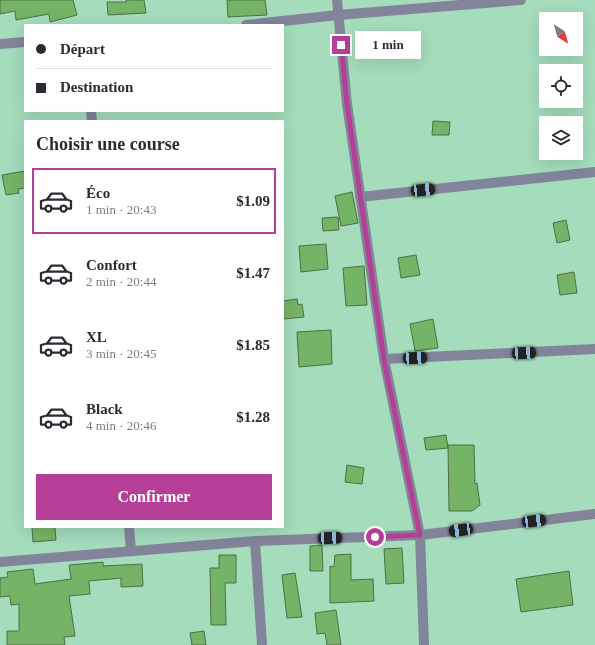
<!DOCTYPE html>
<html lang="fr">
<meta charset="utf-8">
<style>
body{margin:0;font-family:"Times New Roman",serif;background:#f7f7f7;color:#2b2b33;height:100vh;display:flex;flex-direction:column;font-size:15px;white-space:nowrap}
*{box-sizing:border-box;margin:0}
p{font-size:13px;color:#7c7c81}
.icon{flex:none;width:22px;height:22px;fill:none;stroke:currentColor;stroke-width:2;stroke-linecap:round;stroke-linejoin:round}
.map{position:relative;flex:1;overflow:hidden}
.drawer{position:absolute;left:24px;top:120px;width:260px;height:408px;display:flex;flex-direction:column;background:#fff;border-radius:0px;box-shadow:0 4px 16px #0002}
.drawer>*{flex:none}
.guide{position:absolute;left:24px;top:24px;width:260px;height:88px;border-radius:0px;box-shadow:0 4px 16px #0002;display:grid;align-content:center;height:88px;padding:0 12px;background:#fff}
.needle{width:26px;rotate:143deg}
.buttons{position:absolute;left:539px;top:12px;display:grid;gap:8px}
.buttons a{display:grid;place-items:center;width:44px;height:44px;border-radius:0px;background:#fff;box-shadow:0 4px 16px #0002;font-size:20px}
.end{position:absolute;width:18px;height:18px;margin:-9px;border:5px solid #b53f96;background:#fff;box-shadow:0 0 0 2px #fff}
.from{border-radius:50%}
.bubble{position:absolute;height:28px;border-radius:0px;background:#fff;box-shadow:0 4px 16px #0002;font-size:13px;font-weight:800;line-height:28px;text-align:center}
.car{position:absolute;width:12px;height:24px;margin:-12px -6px;border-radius:5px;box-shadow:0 0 3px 1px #0007;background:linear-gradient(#222 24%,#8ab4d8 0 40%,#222 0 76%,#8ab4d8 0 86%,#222 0)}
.guide b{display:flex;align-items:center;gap:14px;height:38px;font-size:15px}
.guide b+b{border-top:1px solid #e1e1e2}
.guide i{width:10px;height:10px;background:#2b2b33}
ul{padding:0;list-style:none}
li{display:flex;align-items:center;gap:12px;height:66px;margin:0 8px 6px;padding:0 4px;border:2px solid transparent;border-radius:0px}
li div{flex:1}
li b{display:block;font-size:15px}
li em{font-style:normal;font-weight:800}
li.on{border-color:#b53f96}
li>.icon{width:36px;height:36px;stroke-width:1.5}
h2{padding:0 12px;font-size:18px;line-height:48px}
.button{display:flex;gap:8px;margin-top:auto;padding:8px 12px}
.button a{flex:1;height:46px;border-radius:0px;background:#b53f96;color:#fff;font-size:16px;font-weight:800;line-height:46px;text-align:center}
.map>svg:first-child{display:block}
.building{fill:#75b366;stroke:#4f6f47}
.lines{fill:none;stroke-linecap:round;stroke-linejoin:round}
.minor{stroke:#82859a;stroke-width:10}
.route{stroke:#b53f96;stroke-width:5}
</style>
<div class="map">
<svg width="595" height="645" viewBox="0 0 595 645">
<rect width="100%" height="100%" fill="#a4dcbc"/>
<g class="building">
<polygon points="0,0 73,0 77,15 50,22 49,14 16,20 15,11 0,14"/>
<polygon points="126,0 144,0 146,13 108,15 107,2 126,2"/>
<polygon points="227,0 265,0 267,15 228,17"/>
<polygon points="433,121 450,122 449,135 432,135"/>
<polygon points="25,171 25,188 18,189 19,193 6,195 2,175"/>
<polygon points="352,192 358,223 341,226 335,196"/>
<polygon points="338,217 339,230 323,231 322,218"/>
<polygon points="566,220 570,240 557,243 553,223"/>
<polygon points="326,244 328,269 301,272 299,246"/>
<polygon points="416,255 420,275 401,278 398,258"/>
<polygon points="364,266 367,305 346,306 343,268"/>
<polygon points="574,272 577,293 560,295 557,275"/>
<polygon points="297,299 298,305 302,304 304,317 284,319 283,301"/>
<polygon points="433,319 438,348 415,351 410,324"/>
<polygon points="331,330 332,364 299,367 297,332"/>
<polygon points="446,435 448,448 426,450 424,438"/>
<polygon points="448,445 474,445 475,484 477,483 480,505 472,511 449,511"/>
<polygon points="347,465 364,468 362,484 345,482"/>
<polygon points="32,527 55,527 56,540 33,542"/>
<polygon points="322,545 323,571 310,571 310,546"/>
<polygon points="402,548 404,583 386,584 384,549"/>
<polygon points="351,554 351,580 373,579 374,601 330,603 330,566 334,567 335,555"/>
<polygon points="219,555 236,555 236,583 225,583 226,625 211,625 210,568 219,568"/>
<polygon points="103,562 103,566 142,564 143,586 121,587 121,578 89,581 90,594 69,596 75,636 64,637 65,645 7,645 7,631 19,631 19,604 11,605 10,596 0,597 0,578 8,577 7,572 33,569 35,584 71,579 69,565"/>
<polygon points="569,571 573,605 521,612 516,579"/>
<polygon points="295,573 302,617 287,618 282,575"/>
<polygon points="336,610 341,645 327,645 325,633 317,634 315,613"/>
<polygon points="204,631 206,645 192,645 190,633"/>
</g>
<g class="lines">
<g class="minor">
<polyline points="337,0 347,104 384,359 420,535 424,645"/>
<polyline points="246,25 338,15 521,0"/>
<polyline points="0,44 25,42"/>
<polyline points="91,111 92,121"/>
<polyline points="360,197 595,172"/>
<polyline points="384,359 595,349"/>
<polyline points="129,527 131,550"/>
<polyline points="255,541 262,645"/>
<polyline points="0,562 255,541 420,535 595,514"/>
</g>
</g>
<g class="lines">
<polyline class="route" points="341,45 347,104 384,360 420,535 375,537"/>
</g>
</svg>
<div class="buttons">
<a><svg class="needle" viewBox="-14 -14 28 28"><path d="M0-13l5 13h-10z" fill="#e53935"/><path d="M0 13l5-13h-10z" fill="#7c7c81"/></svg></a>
<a><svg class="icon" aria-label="locate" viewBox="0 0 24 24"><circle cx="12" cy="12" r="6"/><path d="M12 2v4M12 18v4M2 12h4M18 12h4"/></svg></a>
<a><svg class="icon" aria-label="layers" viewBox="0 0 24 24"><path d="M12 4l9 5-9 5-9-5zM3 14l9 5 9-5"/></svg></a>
</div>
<i class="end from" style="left:375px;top:537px"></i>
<i class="end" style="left:341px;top:45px"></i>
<div class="bubble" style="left:355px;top:31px;width:66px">1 min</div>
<i class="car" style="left:423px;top:190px;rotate:84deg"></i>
<i class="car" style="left:524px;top:353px;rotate:87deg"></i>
<i class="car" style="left:415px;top:358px;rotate:87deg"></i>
<i class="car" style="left:534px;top:521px;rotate:83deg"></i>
<i class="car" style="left:461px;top:530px;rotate:262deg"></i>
<i class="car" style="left:330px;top:538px;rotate:88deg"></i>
<div class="guide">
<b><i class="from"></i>Départ</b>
<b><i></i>Destination</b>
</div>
<section class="drawer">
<h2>Choisir une course</h2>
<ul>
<li class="on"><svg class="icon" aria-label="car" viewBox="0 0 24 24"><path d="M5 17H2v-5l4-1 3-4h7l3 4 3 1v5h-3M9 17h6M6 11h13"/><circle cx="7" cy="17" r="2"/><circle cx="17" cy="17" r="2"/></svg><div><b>Éco</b><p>1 min · 20:43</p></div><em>$1.09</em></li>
<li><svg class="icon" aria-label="car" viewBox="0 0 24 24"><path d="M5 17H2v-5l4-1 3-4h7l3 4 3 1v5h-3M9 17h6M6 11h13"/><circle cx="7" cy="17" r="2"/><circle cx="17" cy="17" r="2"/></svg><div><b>Confort</b><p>2 min · 20:44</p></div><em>$1.47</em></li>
<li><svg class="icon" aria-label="car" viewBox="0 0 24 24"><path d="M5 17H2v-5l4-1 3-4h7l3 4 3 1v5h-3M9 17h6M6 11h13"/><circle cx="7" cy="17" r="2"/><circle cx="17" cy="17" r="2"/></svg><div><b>XL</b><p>3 min · 20:45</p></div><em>$1.85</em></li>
<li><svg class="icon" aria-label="car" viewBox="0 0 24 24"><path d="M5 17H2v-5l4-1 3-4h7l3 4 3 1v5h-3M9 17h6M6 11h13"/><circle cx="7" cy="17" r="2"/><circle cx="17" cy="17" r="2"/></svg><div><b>Black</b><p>4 min · 20:46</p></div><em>$1.28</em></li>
</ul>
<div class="button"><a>Confirmer</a></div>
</section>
</div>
